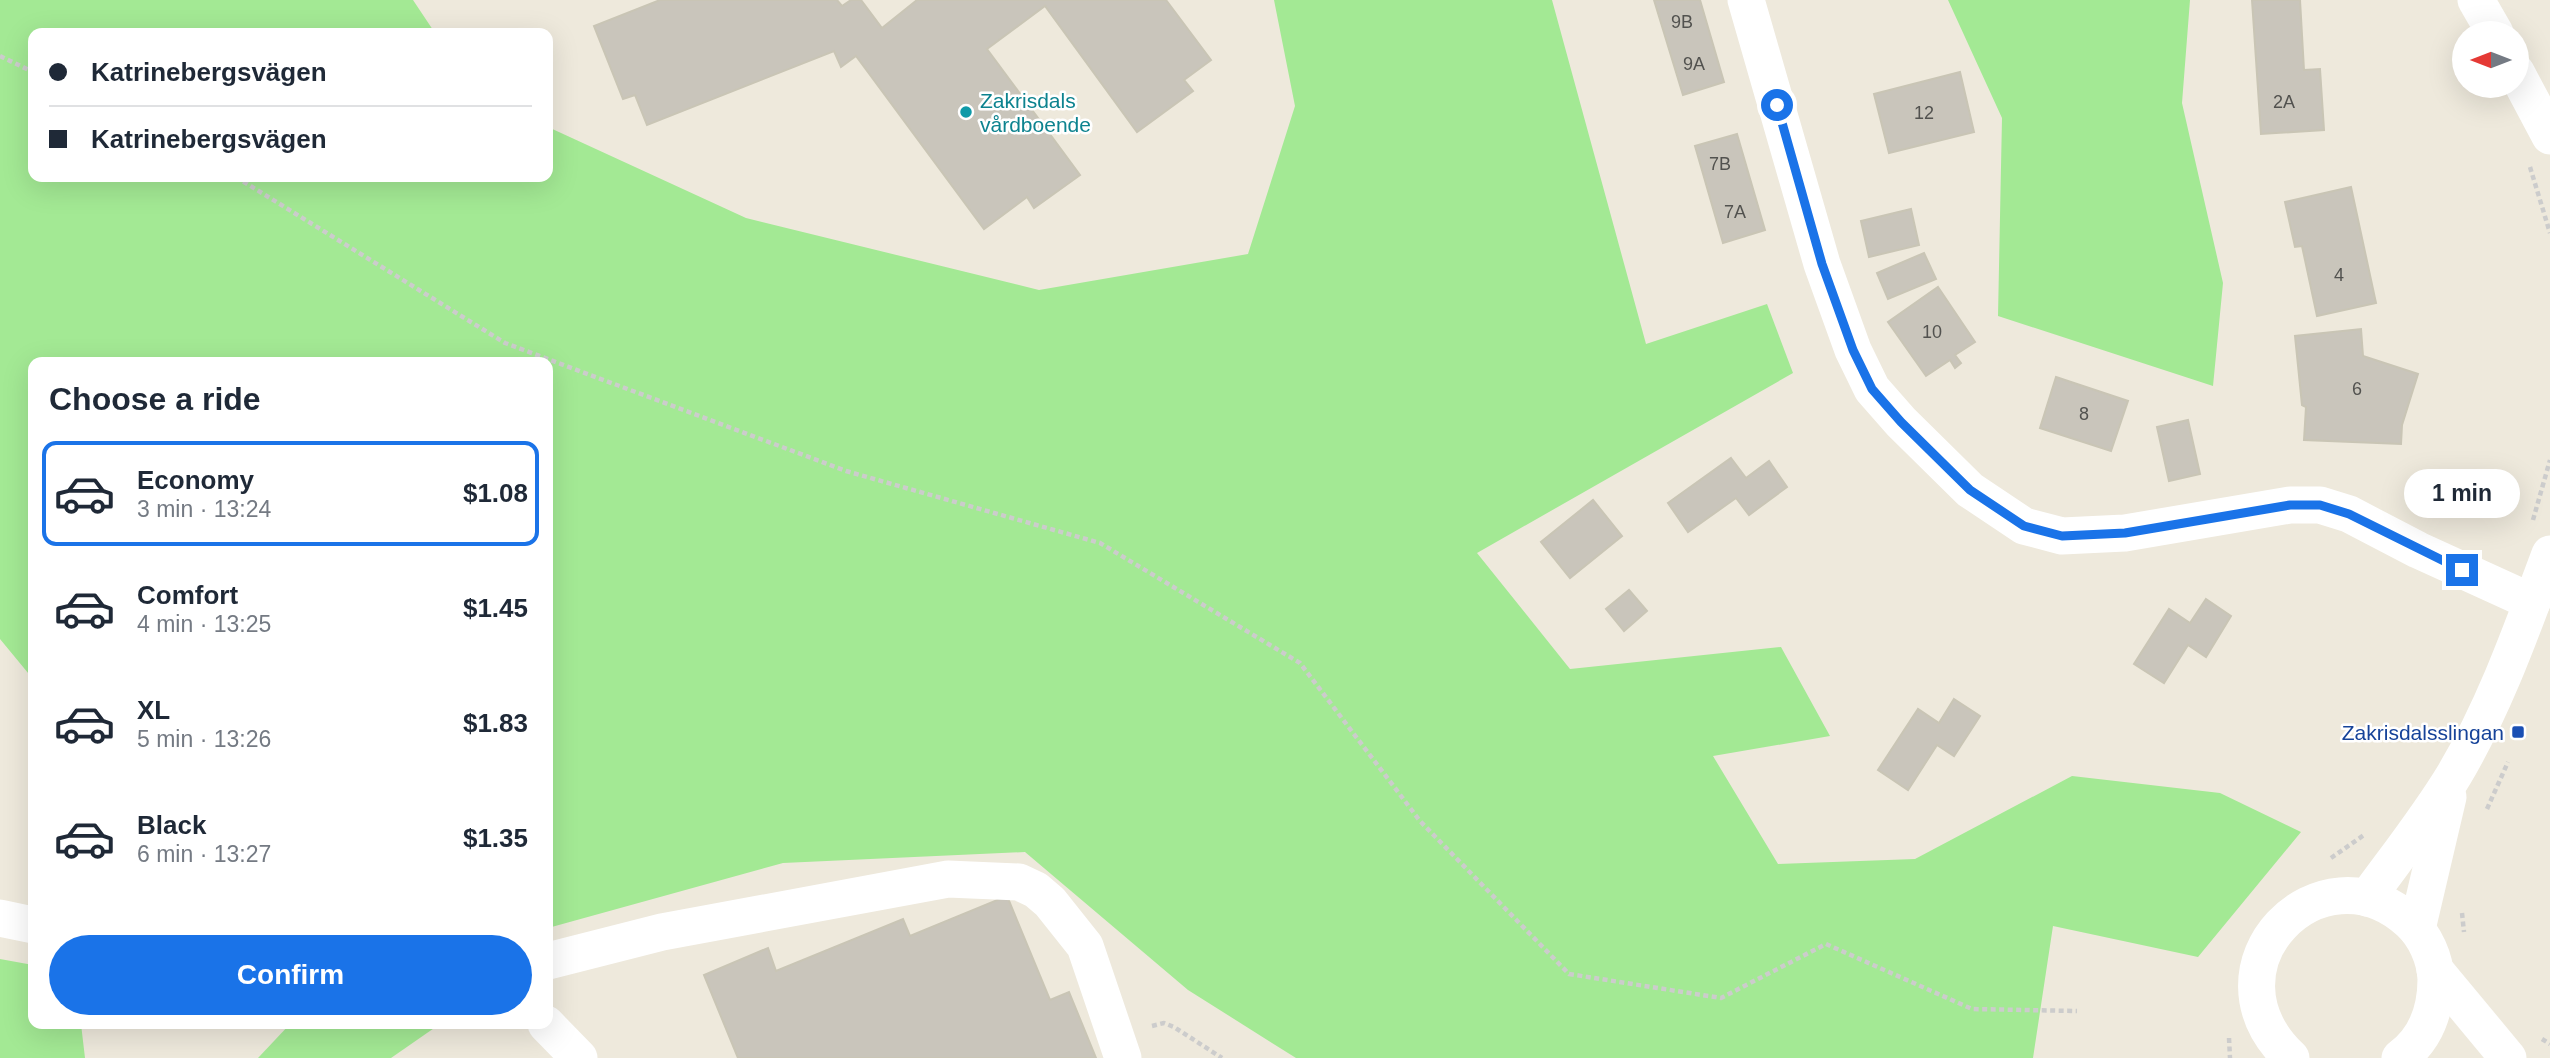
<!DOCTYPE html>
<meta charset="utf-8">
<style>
body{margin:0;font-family:Arial,sans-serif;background:#f6f6f7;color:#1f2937;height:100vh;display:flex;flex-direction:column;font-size:26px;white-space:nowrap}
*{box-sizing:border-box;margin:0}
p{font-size:23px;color:#747a83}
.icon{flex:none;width:38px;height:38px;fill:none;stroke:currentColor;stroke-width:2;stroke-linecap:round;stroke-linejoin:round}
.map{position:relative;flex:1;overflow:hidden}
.panel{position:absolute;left:28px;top:357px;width:525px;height:672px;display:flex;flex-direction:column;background:#fff;border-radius:14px;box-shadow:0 7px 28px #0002}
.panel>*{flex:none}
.banner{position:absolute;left:28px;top:28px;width:525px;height:154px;border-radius:14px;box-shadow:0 7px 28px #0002;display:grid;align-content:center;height:154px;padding:0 21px;background:#fff}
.needle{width:46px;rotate:270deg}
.fabs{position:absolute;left:2452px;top:21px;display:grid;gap:14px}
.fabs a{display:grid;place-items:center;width:77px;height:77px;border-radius:50%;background:#fff;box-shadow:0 7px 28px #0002;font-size:35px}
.end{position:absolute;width:32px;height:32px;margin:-16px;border:9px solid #1a73e8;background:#fff;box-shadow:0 0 0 4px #fff}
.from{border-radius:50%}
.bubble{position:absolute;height:49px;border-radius:24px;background:#fff;box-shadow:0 7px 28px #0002;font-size:23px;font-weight:700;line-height:49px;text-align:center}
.banner b{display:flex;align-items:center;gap:24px;height:66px;font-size:26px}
.banner b+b{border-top:2px solid #e0e1e3}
.banner i{width:18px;height:18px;background:#1f2937}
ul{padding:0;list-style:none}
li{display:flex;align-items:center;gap:21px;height:105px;margin:0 14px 10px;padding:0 7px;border:4px solid transparent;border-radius:14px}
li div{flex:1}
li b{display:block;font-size:26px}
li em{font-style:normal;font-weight:700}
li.selected{border-color:#1a73e8}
li>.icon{width:63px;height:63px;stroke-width:1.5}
h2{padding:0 21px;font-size:32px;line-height:84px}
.cta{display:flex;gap:14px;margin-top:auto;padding:14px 21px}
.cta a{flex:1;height:80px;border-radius:42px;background:#1a73e8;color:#fff;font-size:28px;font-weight:700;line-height:80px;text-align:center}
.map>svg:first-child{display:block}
.green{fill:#a3e994}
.building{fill:#c9c5bb;stroke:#c9c5b5;stroke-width:2}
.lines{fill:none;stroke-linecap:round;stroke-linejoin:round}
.path{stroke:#ccc;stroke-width:4.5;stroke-dasharray:5 3.5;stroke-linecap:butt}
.minor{stroke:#fff;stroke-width:37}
.route{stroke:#1a73e8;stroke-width:9}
.culture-dot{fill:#0f9aa8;stroke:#fff;stroke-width:2.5}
.transit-dot{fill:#1a4fb4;stroke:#fff;stroke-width:2.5}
.labels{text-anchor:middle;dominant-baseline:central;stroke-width:5;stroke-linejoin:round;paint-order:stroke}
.number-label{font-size:18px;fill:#52524f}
.culture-label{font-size:21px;fill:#0d838f;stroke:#fff;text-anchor:start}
.transit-label{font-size:21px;fill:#164399;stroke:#fff;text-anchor:end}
</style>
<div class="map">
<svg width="2550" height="1058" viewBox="0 0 2550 1058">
<rect width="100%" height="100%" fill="#eee9dc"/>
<g class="green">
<polygon points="0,0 413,0 435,33 33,33 33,177 548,177 548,127 746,218 1039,290 1248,254 1295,106 1274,0 1552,0 1646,344 1767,304 1793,373 1477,553 1570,669 1781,647 1830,736 1713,756 1778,864 1915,859 2072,776 2220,793 2301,832 2198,957 2053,926 2033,1058 1296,1058 1188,990 1025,852 783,863 548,928 548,362 33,362 33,679 0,639"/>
<polygon points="1948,0 2190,0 2182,103 2223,283 2213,386 1998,316 2002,118"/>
<polygon points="0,959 33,965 33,1024 81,1024 85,1058 0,1058"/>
<polygon points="290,1024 440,1024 391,1058 258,1058"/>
</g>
<g class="building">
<polygon points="660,0 837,0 842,6 851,0 861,0 882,28 917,0 1166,0 1211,60 1184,80 1193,91 1137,132 1045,6 987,49 1080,175 1034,208 1027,197 984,229 856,56 841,67 834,51 647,125 635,95 623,99 594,26"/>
<polygon points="1654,0 1700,0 1724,82 1683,95"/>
<polygon points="2252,0 2300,0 2304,70 2320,69 2324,130 2261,134"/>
<polygon points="1960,72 1974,132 1889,153 1874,94"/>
<polygon points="1737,134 1765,230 1723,243 1695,146"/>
<polygon points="2351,187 2376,303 2317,316 2302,246 2295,247 2285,202"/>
<polygon points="1911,209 1919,245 1869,257 1861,221"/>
<polygon points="1924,253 1936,279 1888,299 1877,273"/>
<polygon points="1938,287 1975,342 1955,355 1961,363 1955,368 1950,360 1926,376 1888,322"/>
<polygon points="2361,329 2363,356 2418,374 2402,425 2401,444 2304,440 2306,407 2302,405 2295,336"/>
<polygon points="2056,377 2128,401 2111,451 2040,428"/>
<polygon points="2188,420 2200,474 2169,481 2157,427"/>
<polygon points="1731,458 1746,478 1769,461 1787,487 1749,515 1736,498 1688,532 1668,503"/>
<polygon points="1593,500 1622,536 1570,578 1541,542"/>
<polygon points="1629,590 1647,611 1624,631 1606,609"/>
<polygon points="2206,599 2231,616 2206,657 2188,645 2164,683 2134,664 2169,609 2190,623"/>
<polygon points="1954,699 1980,716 1954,756 1937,745 1908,790 1878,770 1918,709 1939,723"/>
<polygon points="1007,896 1050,1000 1069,992 1096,1058 738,1058 704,975 768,948 776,971 903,919 910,936"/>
</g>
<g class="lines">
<g class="path">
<polyline points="0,56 33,72"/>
<polyline points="2530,167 2550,233"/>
<polyline points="236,177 505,343 846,471 1100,543 1300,663 1420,821 1569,974 1721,998 1826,944 1972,1009 2077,1011"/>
<polyline points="2533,520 2550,460"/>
<polyline points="2487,809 2508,762"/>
<polyline points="2331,858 2364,835"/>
<polyline points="2462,913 2464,932"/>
<polyline points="1152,1026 1164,1023 1174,1027 1222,1058"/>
<polyline points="2229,1038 2230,1058"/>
<polyline points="2542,1039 2550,1044"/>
</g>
<g class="minor">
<polyline points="1746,0 1822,264 1853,350 1872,389 1901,422 1970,490 2024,526 2062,536 2125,533 2290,505 2320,505 2349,514 2418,550 2532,602"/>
<polyline points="2476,0 2495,33"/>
<polyline points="2516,72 2550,136"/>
<path d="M2367 898C2396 858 2428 818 2454 775 2495 706 2522 629 2550 554"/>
<polyline points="0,918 33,925"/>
<polyline points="2417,929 2448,797"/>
<polyline points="548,961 662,932 948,879 1019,882 1036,890 1050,902 1085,946 1123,1058"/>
<polyline points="2435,970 2508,1058"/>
<polyline points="546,1024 579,1058"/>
<path d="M2291 1058C2195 967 2321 840 2410 922 2425 936 2435 958 2436 979 2436 1010 2426 1039 2400 1058"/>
</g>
</g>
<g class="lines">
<polyline class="route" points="1777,105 1822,264 1853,350 1872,389 1901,422 1970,490 2024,526 2062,536 2125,533 2290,505 2320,505 2349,514 2462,570"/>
</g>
<circle class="culture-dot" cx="966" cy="112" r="7"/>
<rect class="transit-dot" x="2511" y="725" width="14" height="14" rx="3.5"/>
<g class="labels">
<g class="number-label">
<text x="1682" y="22">9B</text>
<text x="1694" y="64">9A</text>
<text x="2284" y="102">2A</text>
<text x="1924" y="113">12</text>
<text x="1720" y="164">7B</text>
<text x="1735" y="212">7A</text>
<text x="2339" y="275">4</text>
<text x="1932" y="332">10</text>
<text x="2357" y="389">6</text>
<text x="2084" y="414">8</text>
</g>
<g class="culture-label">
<text x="980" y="100">Zakrisdals<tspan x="980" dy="24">vårdboende</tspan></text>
</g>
<g class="transit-label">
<text x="2504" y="732">Zakrisdalsslingan</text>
</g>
</g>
</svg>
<div class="fabs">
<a><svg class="needle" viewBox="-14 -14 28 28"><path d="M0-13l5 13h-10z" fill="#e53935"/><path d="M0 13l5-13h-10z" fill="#747a83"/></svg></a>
</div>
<i class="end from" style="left:1777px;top:105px"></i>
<i class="end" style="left:2462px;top:570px"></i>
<div class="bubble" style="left:2404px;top:469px;width:116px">1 min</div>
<div class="banner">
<b><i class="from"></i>Katrinebergsvägen</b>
<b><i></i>Katrinebergsvägen</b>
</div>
<section class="panel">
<h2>Choose a ride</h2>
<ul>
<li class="selected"><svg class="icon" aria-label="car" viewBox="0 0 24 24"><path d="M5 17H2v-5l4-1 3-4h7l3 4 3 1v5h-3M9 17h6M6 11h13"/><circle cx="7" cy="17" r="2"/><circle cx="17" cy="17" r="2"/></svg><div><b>Economy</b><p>3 min · 13:24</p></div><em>$1.08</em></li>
<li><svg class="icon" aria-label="car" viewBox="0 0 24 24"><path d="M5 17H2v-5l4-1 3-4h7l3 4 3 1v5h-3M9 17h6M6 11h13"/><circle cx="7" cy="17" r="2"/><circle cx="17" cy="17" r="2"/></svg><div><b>Comfort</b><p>4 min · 13:25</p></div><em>$1.45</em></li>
<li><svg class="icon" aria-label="car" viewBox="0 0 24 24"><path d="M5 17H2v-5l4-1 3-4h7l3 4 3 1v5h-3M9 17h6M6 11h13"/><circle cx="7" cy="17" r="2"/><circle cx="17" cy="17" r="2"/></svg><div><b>XL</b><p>5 min · 13:26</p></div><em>$1.83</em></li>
<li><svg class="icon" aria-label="car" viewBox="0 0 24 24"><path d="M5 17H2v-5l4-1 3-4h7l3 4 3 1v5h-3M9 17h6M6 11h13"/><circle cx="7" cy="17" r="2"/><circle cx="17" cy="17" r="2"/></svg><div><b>Black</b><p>6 min · 13:27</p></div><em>$1.35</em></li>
</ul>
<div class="cta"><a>Confirm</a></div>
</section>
</div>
